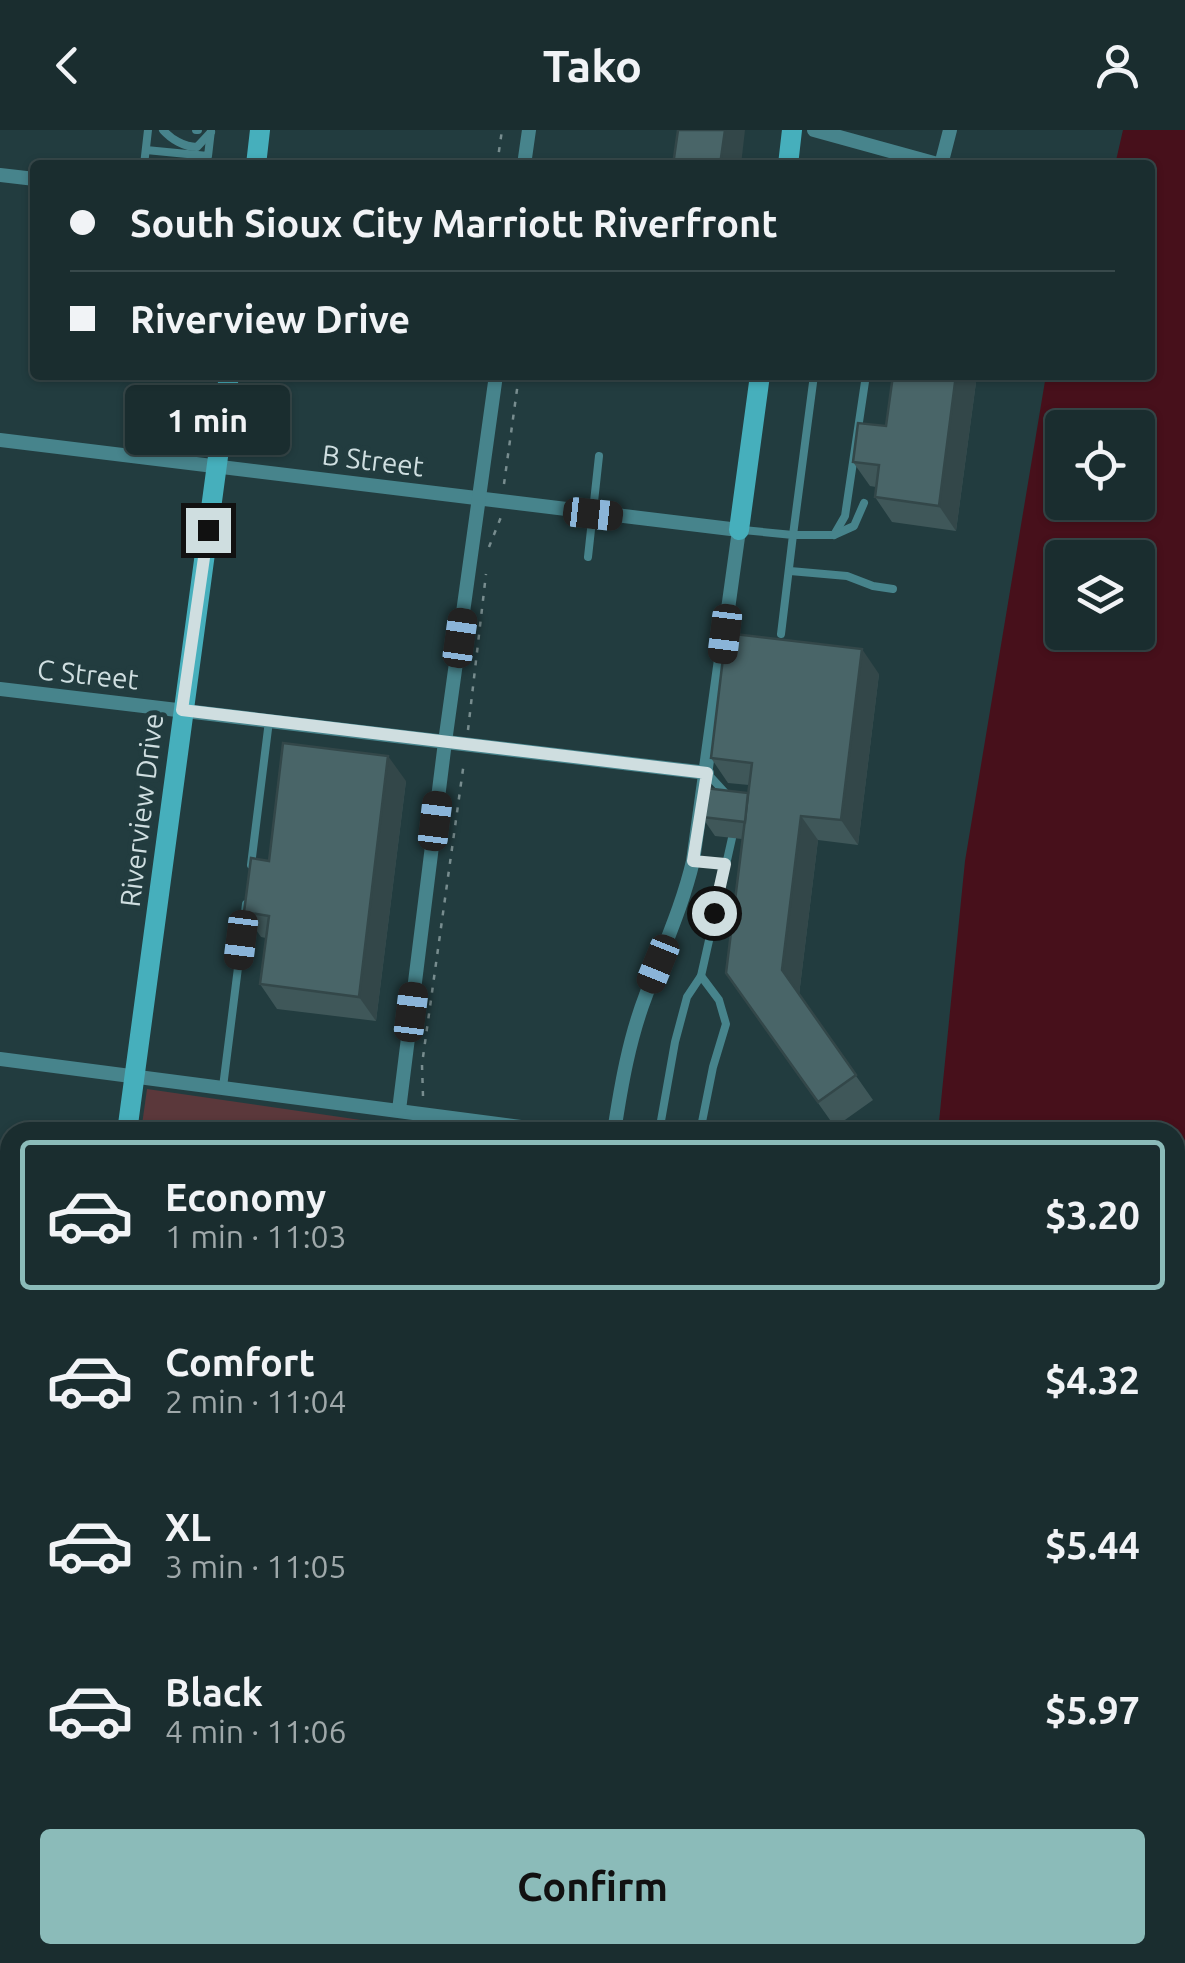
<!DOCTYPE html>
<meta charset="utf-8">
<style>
body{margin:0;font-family:Ubuntu,sans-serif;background:#233537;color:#f1f3f6;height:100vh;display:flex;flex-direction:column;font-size:38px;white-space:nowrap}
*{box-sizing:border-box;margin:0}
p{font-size:32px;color:#9fa8aa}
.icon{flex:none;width:55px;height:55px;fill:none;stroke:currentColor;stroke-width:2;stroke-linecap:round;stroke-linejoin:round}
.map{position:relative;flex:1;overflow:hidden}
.side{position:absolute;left:0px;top:992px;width:1185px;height:842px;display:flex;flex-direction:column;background:#1a2d2f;border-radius:30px 30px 0 0;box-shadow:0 2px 8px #0004,0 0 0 2px #38494b}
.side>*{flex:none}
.top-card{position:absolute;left:30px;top:30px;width:1125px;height:220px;border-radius:10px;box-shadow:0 2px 8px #0004,0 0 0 2px #38494b;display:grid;align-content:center;height:220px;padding:0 40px;background:#1a2d2f}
.tools{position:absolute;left:1045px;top:280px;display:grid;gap:20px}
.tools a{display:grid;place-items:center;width:110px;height:110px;border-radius:10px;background:#1a2d2f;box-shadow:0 2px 8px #0004,0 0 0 2px #38494b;font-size:50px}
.end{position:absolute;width:45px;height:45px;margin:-22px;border:12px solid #cfdee0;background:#111;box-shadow:0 0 0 5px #111}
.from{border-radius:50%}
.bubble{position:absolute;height:70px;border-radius:10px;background:#1a2d2f;box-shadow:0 2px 8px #0004,0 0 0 2px #38494b;font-size:32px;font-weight:700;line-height:70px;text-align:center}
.car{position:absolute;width:30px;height:60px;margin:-30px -15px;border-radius:12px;box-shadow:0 0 8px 2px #0007;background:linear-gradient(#222 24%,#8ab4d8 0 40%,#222 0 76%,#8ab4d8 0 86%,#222 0)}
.top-card b{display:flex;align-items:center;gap:35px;height:95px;font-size:38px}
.top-card b+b{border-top:2px solid #38494b}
.top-card i{width:25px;height:25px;background:#f1f3f6}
ul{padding:18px 0 0;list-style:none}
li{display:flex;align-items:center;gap:30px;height:150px;margin:0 20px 15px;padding:0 20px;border:5px solid transparent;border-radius:10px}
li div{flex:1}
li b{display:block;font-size:38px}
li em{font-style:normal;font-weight:700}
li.active{border-color:#8bbbb9}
li>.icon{width:90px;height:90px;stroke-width:1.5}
.button{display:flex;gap:20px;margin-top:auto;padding:20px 40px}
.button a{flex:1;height:115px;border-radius:10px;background:#8bbbb9;color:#111;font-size:40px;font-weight:700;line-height:115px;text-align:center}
header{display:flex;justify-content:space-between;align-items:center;height:130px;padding:0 40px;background:#1a2d2f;font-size:45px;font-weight:700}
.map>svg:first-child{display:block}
.green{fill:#5b383b}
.water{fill:#47101b;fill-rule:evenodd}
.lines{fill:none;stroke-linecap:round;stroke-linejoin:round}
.path{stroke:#788d8f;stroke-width:2.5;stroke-dasharray:5 8;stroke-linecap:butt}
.lane{stroke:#47848c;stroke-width:8}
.street{stroke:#47848c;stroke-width:14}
.secondary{stroke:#46afbc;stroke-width:20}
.wall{fill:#3f5759}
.shaded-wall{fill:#334749}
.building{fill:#496568;stroke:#334749;stroke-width:2.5}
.route{stroke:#cfdee0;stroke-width:12}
.labels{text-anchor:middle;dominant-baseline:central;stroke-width:10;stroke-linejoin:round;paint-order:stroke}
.street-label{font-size:28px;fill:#cfdee0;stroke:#223c3f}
</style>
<header><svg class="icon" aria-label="back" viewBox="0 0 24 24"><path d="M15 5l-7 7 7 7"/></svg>Tako<svg class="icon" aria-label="person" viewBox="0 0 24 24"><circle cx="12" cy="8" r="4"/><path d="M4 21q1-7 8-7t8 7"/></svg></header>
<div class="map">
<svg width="1185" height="1833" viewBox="0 0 1185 1833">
<rect width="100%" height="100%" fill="#223c3f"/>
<g class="green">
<polygon points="147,959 444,1002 141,1002"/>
<polygon points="14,1825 874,1825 871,1833 11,1833"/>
</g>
<path class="water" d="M1123 0H1185V1833H782L786 1825H1175V1002H938L965 731 1046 245H1150V35H1115ZM1062 298H1138V372H1062ZM1062 428H1138V502H1062Z"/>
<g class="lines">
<g class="path">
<polyline points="497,35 502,0"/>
<polyline points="504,354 519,245"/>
<polyline points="489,417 501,387"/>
<polyline points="468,600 486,444"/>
<polyline points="423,927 464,632"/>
<polyline points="422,935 423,966"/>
<polyline points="240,1833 244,1825"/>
</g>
<g class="lane">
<path d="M163 0C171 9 184 17 197 17L211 2"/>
<polyline points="196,0 198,0"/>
<polyline points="146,20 208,26 211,0"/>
<polyline points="144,35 148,0"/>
<polyline points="814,245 793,405 834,405 845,386 866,245"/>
<polyline points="743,400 793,405 781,504"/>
<polyline points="834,405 854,396 864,373"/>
<polyline points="588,427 599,326"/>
<polyline points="790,441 847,446 873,456 893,459"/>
<polyline points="707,643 728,666"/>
<polyline points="693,731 725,734"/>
<polyline points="251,735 269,591"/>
<polyline points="223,957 246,774"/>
<polyline points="659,1002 675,912 687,867 701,846 732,708"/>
<polyline points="700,1002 713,937 726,894 719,870 701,846"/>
<polyline points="0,1423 10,1424"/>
<polyline points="667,1825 668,1833"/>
<polyline points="72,1833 85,1825"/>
<polyline points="572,1833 578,1825"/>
</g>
<g class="street">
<polyline points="814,0 941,35"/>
<polyline points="524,35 529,0"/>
<polyline points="941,35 950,0"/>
<polyline points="0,45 35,49"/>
<path d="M0 310 739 400 693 731C682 778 662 820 646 865 629 909 621 956 614 1002"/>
<polyline points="0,559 707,643"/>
<polyline points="0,929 559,1002"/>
<polyline points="399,980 445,612 496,245"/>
<polyline points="0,1198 10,1199"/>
<polyline points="0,1461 10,1462"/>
</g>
<g class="secondary">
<polyline points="256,35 260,0"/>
<polyline points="788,35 792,0"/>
<polyline points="739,400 760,245"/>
<polyline points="127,1002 229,245"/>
<polyline points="0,1700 10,1684"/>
<polyline points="0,1729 10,1730"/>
<polyline points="1,1833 10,1807"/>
</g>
</g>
<g class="wall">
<polygon points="893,245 977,245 956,401 892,392 875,367 876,357 870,356 853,332 886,296"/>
<polygon points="879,544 858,715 818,710 799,865 873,970 835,997 726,843 742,709 715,706 702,687 748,663 749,655 728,653 711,628"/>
<polygon points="406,651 376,891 277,879 260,854 266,808 261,807 244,782 269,731"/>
<polygon points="0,1230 10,1232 10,1281 0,1279"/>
<polygon points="0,1282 10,1283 10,1412 0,1410"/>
<polygon points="0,1562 9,1587 0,1586"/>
</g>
<g class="shaded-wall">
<polygon points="725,0 745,0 741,35 720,35"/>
<polygon points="956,245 977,245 956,401 939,376"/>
<polygon points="862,519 879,544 858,715 841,690"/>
<polygon points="388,626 406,651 376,891 359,867"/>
<polygon points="801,686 818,710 799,865 782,840"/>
<polygon points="10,1332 10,1399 3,1388"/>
<polygon points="8,1563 10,1566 9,1587 5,1581"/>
</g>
<g class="building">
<polygon points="678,0 725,0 720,35 673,35"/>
<polygon points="893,245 956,245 939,376 875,367 879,335 853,332 858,293 886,296"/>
<polygon points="726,503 862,519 841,690 801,686 782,840 856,945 818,972 726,843 752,633 711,628"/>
<polygon points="283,613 388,626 359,867 260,854 269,786 244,782 251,728 269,731"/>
<polygon points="705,658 748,663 745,692 702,687"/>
<polygon points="264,995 292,999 291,1002 263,1002"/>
<polygon points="0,1230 10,1232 10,1264 0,1263"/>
<polygon points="0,1282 10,1283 10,1316 0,1314"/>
<polygon points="0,1330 10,1331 3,1388 0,1388"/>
<polygon points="0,1562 8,1563 5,1581 0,1580"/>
</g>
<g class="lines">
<polyline class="route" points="208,400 182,580 707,643 693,731 725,734 714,783"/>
</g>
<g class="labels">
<g class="street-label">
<text transform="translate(373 330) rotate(7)">B Street</text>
<text transform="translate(88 544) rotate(6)">C Street</text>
<text transform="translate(141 680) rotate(-83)">Riverview Drive</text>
</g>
</g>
</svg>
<div class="tools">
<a><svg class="icon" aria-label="locate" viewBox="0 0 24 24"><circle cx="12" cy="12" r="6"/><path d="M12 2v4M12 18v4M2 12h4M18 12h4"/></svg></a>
<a><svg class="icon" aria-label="layers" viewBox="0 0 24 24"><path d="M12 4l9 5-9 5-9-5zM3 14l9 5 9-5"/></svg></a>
</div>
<i class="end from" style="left:714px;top:783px"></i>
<i class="end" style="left:208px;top:400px"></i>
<div class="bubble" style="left:125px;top:255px;width:165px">1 min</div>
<i class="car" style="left:593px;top:384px;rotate:96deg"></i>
<i class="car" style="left:725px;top:504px;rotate:187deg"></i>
<i class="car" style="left:460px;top:508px;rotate:8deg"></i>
<i class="car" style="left:435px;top:691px;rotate:7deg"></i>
<i class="car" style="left:241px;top:810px;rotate:187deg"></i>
<i class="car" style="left:658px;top:834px;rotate:202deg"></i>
<i class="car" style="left:411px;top:882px;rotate:7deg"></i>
<div class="top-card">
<b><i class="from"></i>South Sioux City Marriott Riverfront</b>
<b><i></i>Riverview Drive</b>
</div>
<section class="side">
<ul>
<li class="active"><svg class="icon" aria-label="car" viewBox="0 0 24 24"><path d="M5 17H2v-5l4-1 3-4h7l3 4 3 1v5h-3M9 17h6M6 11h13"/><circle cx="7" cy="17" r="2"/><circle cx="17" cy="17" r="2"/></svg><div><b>Economy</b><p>1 min · 11:03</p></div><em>$3.20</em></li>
<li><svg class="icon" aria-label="car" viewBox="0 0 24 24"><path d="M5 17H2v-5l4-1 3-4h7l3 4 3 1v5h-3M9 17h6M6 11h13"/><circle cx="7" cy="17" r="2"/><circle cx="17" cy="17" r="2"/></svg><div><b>Comfort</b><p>2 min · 11:04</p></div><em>$4.32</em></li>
<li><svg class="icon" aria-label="car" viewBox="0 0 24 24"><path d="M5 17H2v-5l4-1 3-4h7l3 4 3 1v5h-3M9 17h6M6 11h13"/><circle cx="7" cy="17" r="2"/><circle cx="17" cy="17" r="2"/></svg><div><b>XL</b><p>3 min · 11:05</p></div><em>$5.44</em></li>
<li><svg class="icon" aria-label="car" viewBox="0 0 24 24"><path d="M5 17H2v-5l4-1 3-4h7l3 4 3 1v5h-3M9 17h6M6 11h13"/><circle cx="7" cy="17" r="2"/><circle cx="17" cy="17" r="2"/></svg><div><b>Black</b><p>4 min · 11:06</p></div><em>$5.97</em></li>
</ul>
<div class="button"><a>Confirm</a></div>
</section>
</div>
